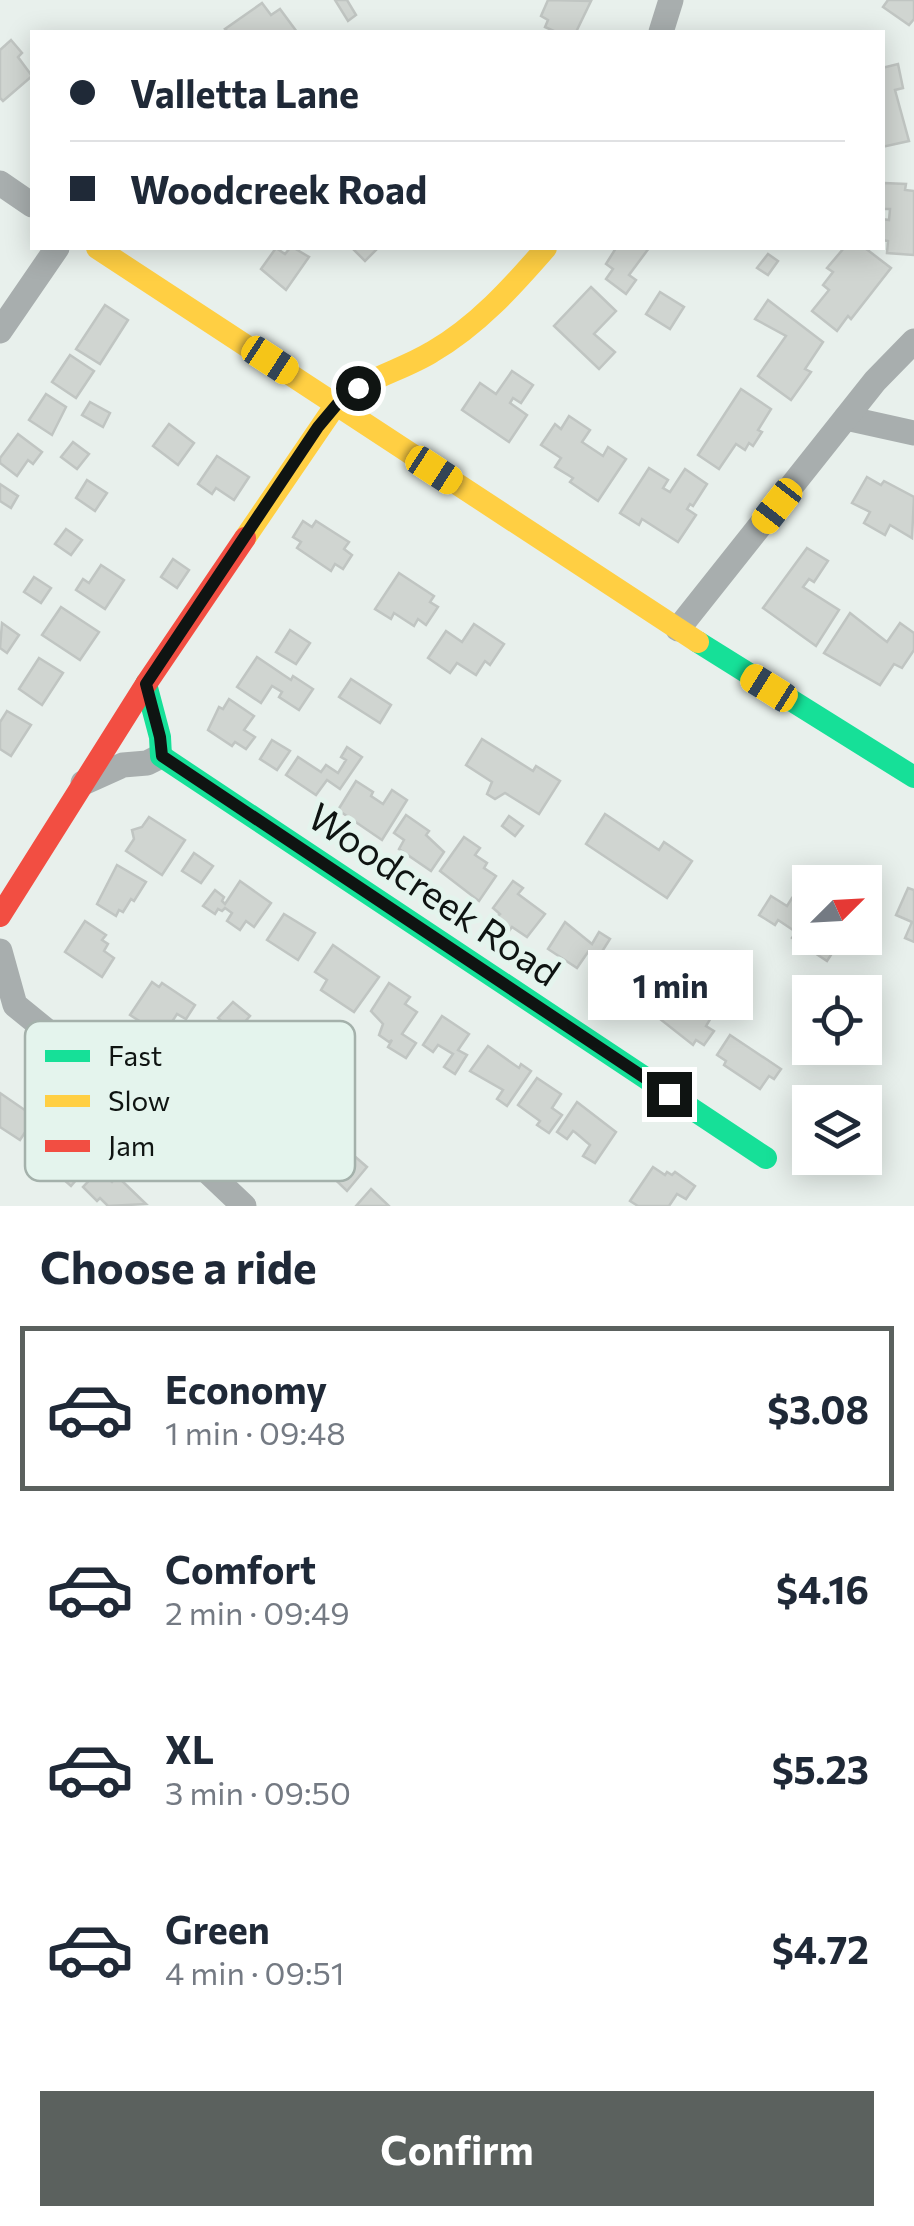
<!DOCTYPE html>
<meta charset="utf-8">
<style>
body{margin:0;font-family:Commissioner,sans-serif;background:#f6f6f7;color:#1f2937;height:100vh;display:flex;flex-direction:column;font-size:38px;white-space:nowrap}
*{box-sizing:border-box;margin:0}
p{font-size:32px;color:#747a83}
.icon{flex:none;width:55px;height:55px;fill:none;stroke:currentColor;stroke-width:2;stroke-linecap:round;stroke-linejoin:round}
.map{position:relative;height:1206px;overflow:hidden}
.details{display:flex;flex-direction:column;background:#fff;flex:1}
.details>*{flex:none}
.guide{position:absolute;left:30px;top:30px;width:855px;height:220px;border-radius:0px;box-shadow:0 5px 25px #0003;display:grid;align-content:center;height:220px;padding:0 40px;background:#fff}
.needle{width:65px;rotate:66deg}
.buttons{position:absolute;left:792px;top:865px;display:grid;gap:20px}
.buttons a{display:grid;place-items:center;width:90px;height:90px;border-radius:0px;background:#fff;box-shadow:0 5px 25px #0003;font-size:50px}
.end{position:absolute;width:45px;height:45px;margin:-22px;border:12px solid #0f1412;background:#fff;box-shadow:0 0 0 5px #fff}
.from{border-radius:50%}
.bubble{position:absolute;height:70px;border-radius:0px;background:#fff;box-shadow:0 5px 25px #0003;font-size:32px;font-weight:700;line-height:70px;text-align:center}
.car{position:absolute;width:30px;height:60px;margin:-30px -15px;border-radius:12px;box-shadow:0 0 8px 2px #0007;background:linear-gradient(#f5c518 24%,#345 0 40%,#f5c518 0 76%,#345 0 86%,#f5c518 0)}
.guide b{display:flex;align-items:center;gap:35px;height:95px;font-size:38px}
.guide b+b{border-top:2px solid #e0e1e3}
.guide i{width:25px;height:25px;background:#1f2937}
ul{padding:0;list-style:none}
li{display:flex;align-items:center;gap:30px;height:165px;margin:0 20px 15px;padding:0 20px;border:5px solid transparent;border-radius:0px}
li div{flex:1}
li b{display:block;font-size:38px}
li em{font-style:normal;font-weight:700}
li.active{border-color:#5b615e}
li>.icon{width:90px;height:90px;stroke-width:1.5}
h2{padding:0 40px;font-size:45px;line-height:120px}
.button{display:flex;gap:20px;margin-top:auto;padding:20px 40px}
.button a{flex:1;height:115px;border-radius:0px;background:#5b615e;color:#fff;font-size:40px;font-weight:700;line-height:115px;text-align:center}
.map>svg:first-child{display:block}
.building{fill:#d0d5d1;stroke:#c0c5c2;stroke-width:2.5}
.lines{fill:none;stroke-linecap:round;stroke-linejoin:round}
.street{stroke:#a8aeae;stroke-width:25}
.fast{stroke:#16e098;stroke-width:22}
.slow{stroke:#ffcf43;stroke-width:22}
.jam{stroke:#f24e42;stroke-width:22}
.route{stroke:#0f1412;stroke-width:12}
.labels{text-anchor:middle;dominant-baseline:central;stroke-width:10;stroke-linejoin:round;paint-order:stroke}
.street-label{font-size:38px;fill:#0f1412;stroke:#e4f4ed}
.key{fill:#e4f4ed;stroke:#a4b1ab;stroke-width:2.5}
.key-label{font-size:28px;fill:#0f1412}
</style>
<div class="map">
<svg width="914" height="1206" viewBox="0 0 914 1206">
<rect width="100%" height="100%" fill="#e8f0ec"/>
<g class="building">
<polygon points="335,0 347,0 356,15 348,21"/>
<polygon points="548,0 591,1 576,32 556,32 545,27 548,20 541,16"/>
<polygon points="888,0 914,0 914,19 909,25 883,7"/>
<polygon points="262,3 271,15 280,9 297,32 228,32 225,29"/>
<polygon points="11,40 22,53 18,57 32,76 3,101 0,98 0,50"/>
<polygon points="898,64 903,88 895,90 909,141 882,147 882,68"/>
<polygon points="884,183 906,184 905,190 914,191 914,255 887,253 888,241 882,240 882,219 889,220 890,209 883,209"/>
<polygon points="276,248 285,254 290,248 294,248 309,257 286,290 261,269"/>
<polygon points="352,248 378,248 365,261"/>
<polygon points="616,248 649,248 629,275 636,280 626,294 606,279 613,269 606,264"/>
<polygon points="844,248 865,248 891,268 851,319 848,316 837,331 812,311 829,290 823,285 833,272 827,268"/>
<polygon points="768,254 778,261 768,275 757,268"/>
<polygon points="591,287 616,311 594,334 615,352 599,369 554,326"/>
<polygon points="660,292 684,307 670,329 646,314"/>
<polygon points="768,300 823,342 805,369 811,372 791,400 758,376 786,336 755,319"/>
<polygon points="105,305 128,320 100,364 76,349"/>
<polygon points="70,355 94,371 76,398 52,382"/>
<polygon points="512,371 533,385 521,403 513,398 510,403 527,415 509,442 462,410 480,383 496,394"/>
<polygon points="741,389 771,409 758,430 762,432 753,446 749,443 745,450 736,444 719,469 698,455"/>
<polygon points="46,394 66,407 52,435 29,420"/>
<polygon points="90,402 110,413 103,427 82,415"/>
<polygon points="569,416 590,430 582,442 603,456 608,447 626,459 598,501 570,482 573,478 555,467 561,458 541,445 555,424 561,429"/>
<polygon points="169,424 194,443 178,465 153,446"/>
<polygon points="18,434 42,452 33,464 28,460 17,476 0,463 0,458"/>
<polygon points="73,442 89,454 77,469 61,457"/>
<polygon points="217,456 249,477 234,500 216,488 212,494 198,484"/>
<polygon points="649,468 668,480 663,488 670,492 685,469 707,484 693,506 690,504 687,509 696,515 678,542 642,519 639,525 620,513"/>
<polygon points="867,477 881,485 884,481 914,497 912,538 890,525 885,535 864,523 870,512 852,503"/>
<polygon points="87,480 107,493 95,511 76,498"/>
<polygon points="0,484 18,496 11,508 0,501"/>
<polygon points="303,521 312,527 316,521 349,542 344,549 352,555 343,569 335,564 331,571 297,548 301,542 293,537"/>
<polygon points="66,529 82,540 71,555 55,544"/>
<polygon points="807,548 828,561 814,582 809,579 803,587 839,610 816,646 763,608"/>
<polygon points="173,559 189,570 177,588 161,577"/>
<polygon points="101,565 124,580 105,609 76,590 83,579 89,583"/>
<polygon points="399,573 434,596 430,602 438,607 426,625 418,619 414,626 394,613 391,619 375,609"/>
<polygon points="34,577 51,588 41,603 24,592"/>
<polygon points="61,607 99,632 80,660 42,635"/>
<polygon points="850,613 887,642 900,623 914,633 914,650 902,668 894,664 880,685 824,653"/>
<polygon points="2,623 19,635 7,653 0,648"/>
<polygon points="474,624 504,644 490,665 485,661 476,675 457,663 450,673 428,658 446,631 462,642"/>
<polygon points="290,630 310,643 296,664 276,652"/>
<polygon points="257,657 291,680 293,676 313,689 299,710 279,697 282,692 272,686 261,703 237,687"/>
<polygon points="39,658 63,673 42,705 19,689"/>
<polygon points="351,679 391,705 380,723 339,697"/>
<polygon points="229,699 254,716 244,730 255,737 246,749 235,742 232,746 208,730 219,707 223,709"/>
<polygon points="7,711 31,725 11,756 0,749 0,722"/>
<polygon points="482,739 533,771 536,766 560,781 539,814 505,793 495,799 487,794 492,782 466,765"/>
<polygon points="272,740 290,751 277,770 260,759"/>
<polygon points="347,747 362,757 340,789 327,780 316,795 286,775 298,757 321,772 326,765 338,773 346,760 341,757"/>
<polygon points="356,781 373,792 371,796 383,804 392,790 407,800 382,840 338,810"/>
<polygon points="605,814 659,850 664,842 692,861 667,898 586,844"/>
<polygon points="406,815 429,831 426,835 444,852 431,871 399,849 404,840 394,833"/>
<polygon points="509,816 523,826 515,836 502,826"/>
<polygon points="149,817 185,840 162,875 126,851 134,839 132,830 142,827"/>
<polygon points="464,837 480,848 475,855 487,863 484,868 496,876 479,901 440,871"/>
<polygon points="194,853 213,866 201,883 182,871"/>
<polygon points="117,865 146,882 134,901 131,899 123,912 119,910 116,916 97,904"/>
<polygon points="240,881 271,903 254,927 246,921 240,930 227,921 232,913 225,908 222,911 218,909 215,914 203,906 215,890 224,897 222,901 225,904"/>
<polygon points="513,881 523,888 518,894 545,914 527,937 512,927 509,931 494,920 500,914 493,908"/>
<polygon points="908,888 914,890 914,942 905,938 912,922 896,915"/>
<polygon points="771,896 787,906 792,898 800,903 804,896 810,900 810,938 842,938 827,961 792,938 796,932 778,920 775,925 759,915"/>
<polygon points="284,914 315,933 298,960 267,940"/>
<polygon points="85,921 106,935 102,940 108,944 104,951 114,958 102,977 65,952"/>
<polygon points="565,922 592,944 599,932 610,939 598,958 588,952 577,968 548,949"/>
<polygon points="333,945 379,977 354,1012 321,990 327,980 315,972"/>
<polygon points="619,962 631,970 636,962 659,977 663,971 673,977 648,1016 603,986"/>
<polygon points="691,963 699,969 689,983 682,977"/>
<polygon points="152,982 159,987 162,983 195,1005 186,1019 177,1014 163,1036 130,1015"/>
<polygon points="389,983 410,997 405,1004 417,1012 402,1034 416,1043 406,1058 388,1047 392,1040 389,1042 379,1035 383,1024 371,1011"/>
<polygon points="675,986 712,1016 706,1026 714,1031 704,1045 696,1040 693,1045 655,1015"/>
<polygon points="233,1002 250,1016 235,1033 218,1018"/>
<polygon points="442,1016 469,1034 458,1050 467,1055 455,1074 444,1067 453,1054 438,1045 433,1052 423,1045"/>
<polygon points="730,1035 781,1069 774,1079 769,1076 760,1089 724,1065 726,1061 717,1055"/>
<polygon points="488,1046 519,1068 521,1064 531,1071 507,1106 497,1099 503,1090 470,1071"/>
<polygon points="537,1078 561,1094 552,1108 562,1115 549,1133 537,1125 540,1121 518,1105"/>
<polygon points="0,1093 35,1117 20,1140 0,1127"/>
<polygon points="577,1102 616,1132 595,1163 583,1156 590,1145 576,1133 573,1131 567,1139 557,1132"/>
<polygon points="67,1123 94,1147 76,1167 82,1173 71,1186 30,1150 44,1133 52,1140"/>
<polygon points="321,1130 348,1158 352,1154 367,1167 347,1191 316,1161 311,1167 298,1156"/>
<polygon points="653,1167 665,1175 667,1172 672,1175 675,1172 695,1186 686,1199 677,1194 669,1206 638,1206 630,1201"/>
<polygon points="99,1170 112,1182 117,1176 146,1204 108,1206 100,1198 97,1201 83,1187"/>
<polygon points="371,1189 389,1206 356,1206"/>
</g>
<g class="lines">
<g class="street">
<polyline points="661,32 671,0"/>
<polyline points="0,183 32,205"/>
<polyline points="0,331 57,248"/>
<polyline points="846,418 914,433"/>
<polyline points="678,629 875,381 914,341"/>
<polyline points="83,783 123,765 147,763 161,756"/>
<polyline points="0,951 15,1005 133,1101 244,1206"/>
</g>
<g class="fast">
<polyline points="698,642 914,777"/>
<polyline points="146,684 160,737 161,756 766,1158"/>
</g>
<g class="slow">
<polyline points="97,248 698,642"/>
<path d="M245 538 337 403C365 378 401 371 432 352 477 326 512 287 546 248"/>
</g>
<polyline class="jam" points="0,916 146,684 245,538"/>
</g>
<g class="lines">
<polyline class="route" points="358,388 344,396 318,427 146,684 160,737 162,756 669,1094"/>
</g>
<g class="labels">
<g class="street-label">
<text transform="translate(435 893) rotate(34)">Woodcreek Road</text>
</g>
</g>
<rect x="25" y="1021" width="330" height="160" rx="15" class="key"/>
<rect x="45" y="1050" width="45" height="12" fill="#16e098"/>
<rect x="45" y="1095" width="45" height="12" fill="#ffcf43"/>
<rect x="45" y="1140" width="45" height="12" fill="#f24e42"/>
<g class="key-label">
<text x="108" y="1066">Fast</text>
<text x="108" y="1111">Slow</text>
<text x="108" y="1156">Jam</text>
</g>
</svg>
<div class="buttons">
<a><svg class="needle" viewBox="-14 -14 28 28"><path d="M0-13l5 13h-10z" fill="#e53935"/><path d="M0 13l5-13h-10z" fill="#747a83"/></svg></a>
<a><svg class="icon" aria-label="locate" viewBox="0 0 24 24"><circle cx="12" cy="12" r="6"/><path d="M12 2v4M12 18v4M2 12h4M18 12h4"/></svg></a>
<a><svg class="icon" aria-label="layers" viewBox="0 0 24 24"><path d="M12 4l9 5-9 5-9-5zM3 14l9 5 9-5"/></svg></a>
</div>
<i class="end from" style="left:358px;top:388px"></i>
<i class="end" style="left:669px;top:1094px"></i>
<div class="bubble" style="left:588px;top:950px;width:165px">1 min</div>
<i class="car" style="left:270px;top:360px;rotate:123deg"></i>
<i class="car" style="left:434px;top:470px;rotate:123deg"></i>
<i class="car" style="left:777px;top:506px;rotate:218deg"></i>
<i class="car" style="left:769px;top:688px;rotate:302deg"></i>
<div class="guide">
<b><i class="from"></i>Valletta Lane</b>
<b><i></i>Woodcreek Road</b>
</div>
</div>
<section class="details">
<h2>Choose a ride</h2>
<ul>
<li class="active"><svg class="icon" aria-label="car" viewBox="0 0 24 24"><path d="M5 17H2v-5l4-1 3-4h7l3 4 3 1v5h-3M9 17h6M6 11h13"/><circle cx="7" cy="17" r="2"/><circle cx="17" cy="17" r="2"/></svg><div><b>Economy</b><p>1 min · 09:48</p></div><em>$3.08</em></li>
<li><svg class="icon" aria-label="car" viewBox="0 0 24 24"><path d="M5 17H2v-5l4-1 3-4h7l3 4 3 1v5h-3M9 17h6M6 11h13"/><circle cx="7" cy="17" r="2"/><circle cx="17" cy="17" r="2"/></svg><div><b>Comfort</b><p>2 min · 09:49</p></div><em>$4.16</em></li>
<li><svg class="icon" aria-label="car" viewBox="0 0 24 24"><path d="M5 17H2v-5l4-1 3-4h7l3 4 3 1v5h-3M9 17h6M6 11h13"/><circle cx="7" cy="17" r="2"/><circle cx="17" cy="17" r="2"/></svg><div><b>XL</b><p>3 min · 09:50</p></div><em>$5.23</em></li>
<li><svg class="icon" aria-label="car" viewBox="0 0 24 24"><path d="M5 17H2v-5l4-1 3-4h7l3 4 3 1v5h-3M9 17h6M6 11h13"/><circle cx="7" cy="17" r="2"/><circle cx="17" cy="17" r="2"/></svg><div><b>Green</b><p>4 min · 09:51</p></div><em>$4.72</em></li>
</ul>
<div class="button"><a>Confirm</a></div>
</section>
